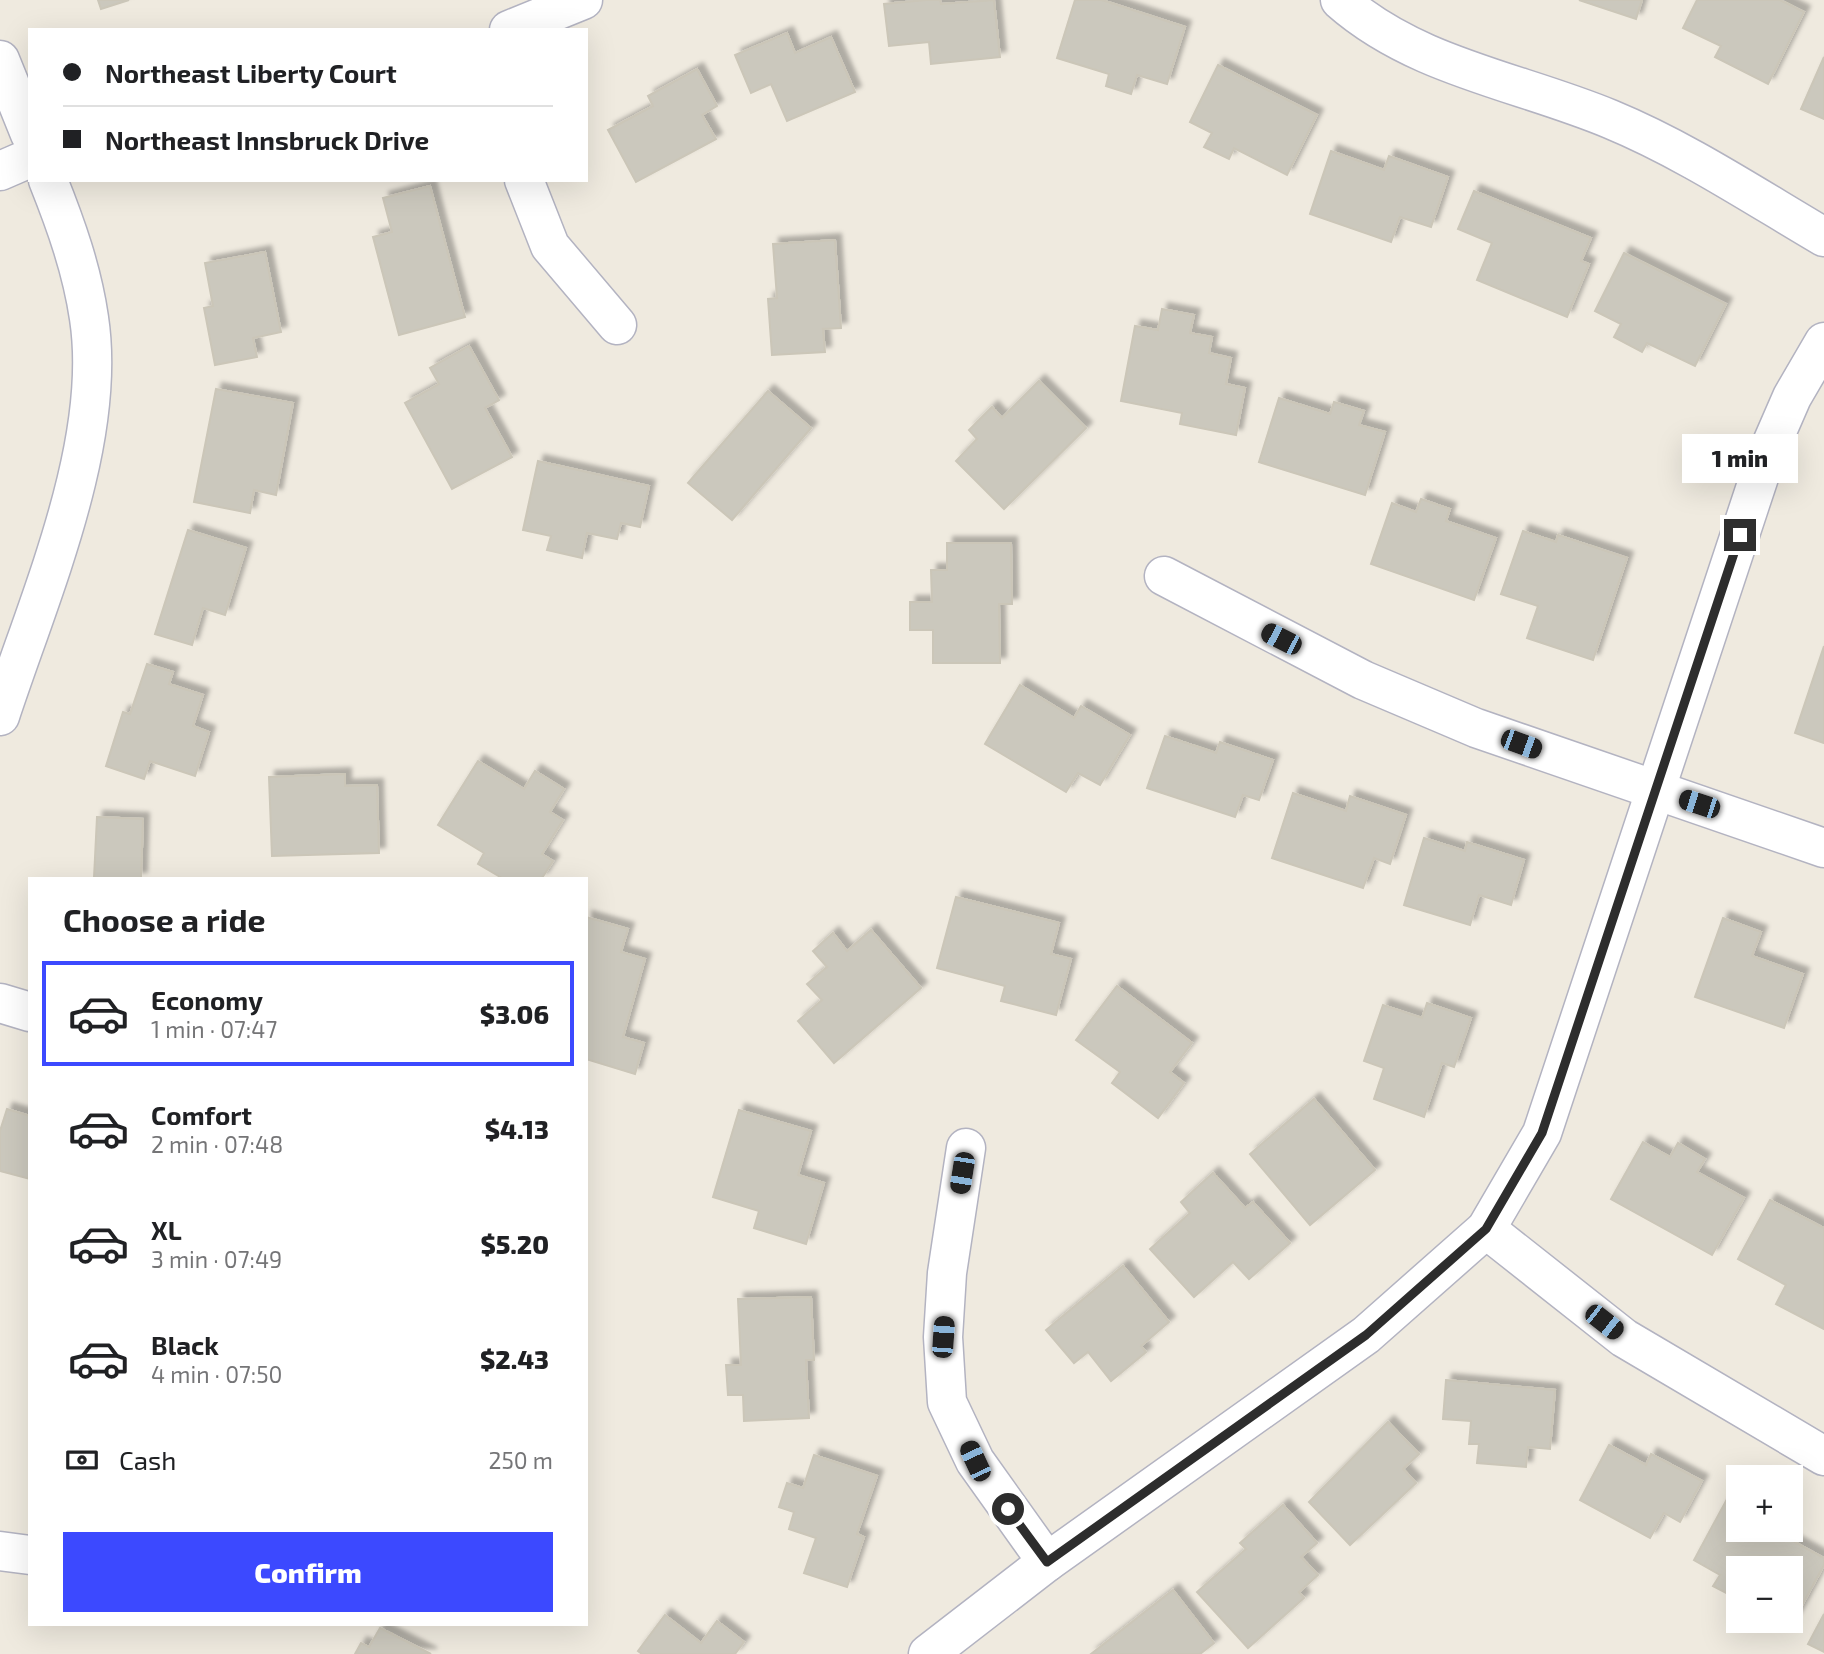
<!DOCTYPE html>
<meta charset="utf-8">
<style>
body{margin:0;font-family:"Exo 2",sans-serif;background:#f2f2f2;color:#202124;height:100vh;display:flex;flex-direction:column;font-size:26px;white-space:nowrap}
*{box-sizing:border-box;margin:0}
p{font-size:23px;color:#757577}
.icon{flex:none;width:38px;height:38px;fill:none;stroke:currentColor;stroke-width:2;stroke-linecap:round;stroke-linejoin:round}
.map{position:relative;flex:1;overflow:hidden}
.sheet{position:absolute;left:28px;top:877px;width:560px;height:749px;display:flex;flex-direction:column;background:#fff;border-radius:0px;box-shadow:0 7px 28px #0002}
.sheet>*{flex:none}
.banner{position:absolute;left:28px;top:28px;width:560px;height:154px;border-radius:0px;box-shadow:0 7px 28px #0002;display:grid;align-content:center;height:154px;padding:0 35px;background:#fff}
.fabs{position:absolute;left:1726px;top:1465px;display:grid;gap:14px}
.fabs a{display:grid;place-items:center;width:77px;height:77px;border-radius:0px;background:#fff;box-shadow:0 7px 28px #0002;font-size:35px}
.end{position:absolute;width:32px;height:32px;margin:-16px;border:9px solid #2d2d2d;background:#fff;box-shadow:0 0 0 4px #fff}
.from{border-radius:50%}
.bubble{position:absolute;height:49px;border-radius:0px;background:#fff;box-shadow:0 7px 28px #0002;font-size:23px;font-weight:800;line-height:49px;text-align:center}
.car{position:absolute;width:21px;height:42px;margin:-21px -10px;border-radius:9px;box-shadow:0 0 5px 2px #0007;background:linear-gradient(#222 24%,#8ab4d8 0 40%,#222 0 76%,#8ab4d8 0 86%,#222 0)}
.banner b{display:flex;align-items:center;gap:24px;height:66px;font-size:26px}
.banner b+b{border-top:2px solid #e0e0e0}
.banner i{width:18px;height:18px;background:#202124}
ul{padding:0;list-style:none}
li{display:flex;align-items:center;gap:21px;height:105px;margin:0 14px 10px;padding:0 21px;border:4px solid transparent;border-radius:0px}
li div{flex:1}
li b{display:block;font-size:26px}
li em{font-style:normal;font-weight:800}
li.active{border-color:#3c49ff}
li>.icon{width:63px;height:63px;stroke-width:1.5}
h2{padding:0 35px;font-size:32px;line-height:84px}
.pay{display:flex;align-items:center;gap:18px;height:77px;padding:0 35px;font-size:26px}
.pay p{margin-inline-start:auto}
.cta{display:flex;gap:14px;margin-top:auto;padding:14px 35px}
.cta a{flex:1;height:80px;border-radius:0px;background:#3c49ff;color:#fff;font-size:28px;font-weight:800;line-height:80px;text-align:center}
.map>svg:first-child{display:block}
.building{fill:#cbc8bd;stroke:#cbc6b8;stroke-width:2;filter:url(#shadow)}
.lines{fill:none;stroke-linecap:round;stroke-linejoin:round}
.minor-casing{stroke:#b3b3c1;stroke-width:41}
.minor{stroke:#fff;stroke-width:38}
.route{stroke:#2d2d2d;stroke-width:9}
</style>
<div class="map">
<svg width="1824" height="1654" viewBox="0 0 1824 1654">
<defs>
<filter id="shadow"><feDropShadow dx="6" dy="-6" stdDeviation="2" flood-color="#0004"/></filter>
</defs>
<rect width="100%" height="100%" fill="#efeadf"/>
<g class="building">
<polygon points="98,0 129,0 101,9"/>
<polygon points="926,0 940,0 941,4 994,0 1000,57 931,64 929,42 889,46 884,4"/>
<polygon points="1075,0 1102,0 1185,27 1167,84 1137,75 1131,94 1106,86 1109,74 1057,58"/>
<polygon points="1579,0 1642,0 1636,19"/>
<polygon points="1697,0 1780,0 1804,12 1768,84 1715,57 1721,46 1683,28"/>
<polygon points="787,33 795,53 831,37 855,92 787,121 771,84 751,93 735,55"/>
<polygon points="1824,57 1824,119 1801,109"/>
<polygon points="1218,65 1317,115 1287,175 1234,148 1229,159 1204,147 1212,133 1190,122"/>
<polygon points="697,69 717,106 702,115 716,139 636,182 608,130 653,106 648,96"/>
<polygon points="1331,151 1384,170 1389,156 1448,177 1431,227 1400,217 1391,242 1310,214"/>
<polygon points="430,186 465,317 399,335 373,237 392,232 383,198"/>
<polygon points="1474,191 1591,238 1581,261 1589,264 1567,317 1477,280 1492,243 1458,229"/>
<polygon points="835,240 841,328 823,329 825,352 772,355 768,299 777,298 773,244"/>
<polygon points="265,252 281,332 253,338 257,357 215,365 204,308 213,306 205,263"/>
<polygon points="1624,253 1726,304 1695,366 1647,343 1642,352 1614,337 1621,324 1595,311"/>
<polygon points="1162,309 1194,315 1190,333 1212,337 1209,353 1231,358 1226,384 1245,388 1236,435 1180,424 1182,413 1121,401 1135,326 1158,330"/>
<polygon points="469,346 499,400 485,408 512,457 452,489 405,403 439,384 430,368"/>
<polygon points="1039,381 1086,428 1004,509 956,461 977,439 969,430 992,407 1002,418"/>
<polygon points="216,389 293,403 276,495 254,490 250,513 194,502"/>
<polygon points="768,391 811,428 732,520 688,483"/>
<polygon points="1279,398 1330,414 1334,402 1364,411 1359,425 1385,432 1365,495 1259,462"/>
<polygon points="538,461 649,486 640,527 621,523 617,539 587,533 582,558 547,550 551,536 523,530"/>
<polygon points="1421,499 1450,509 1446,521 1496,538 1474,600 1371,564 1392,503 1416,512"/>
<polygon points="188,530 246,548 225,615 203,608 192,645 155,634"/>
<polygon points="1523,531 1556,542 1558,535 1627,558 1593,660 1527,638 1538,606 1501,594"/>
<polygon points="947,543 1011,543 1012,604 999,604 1000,663 933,663 933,630 910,630 910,602 932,602 931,570 947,570"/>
<polygon points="1824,646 1824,743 1795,733"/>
<polygon points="147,664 173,672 169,684 203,695 193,726 209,732 195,776 150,761 144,779 106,766 123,712 130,714"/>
<polygon points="1020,685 1074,718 1081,706 1130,735 1100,785 1078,773 1066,792 985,744"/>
<polygon points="1165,736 1216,753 1220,742 1273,760 1259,800 1243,795 1235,817 1147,788"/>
<polygon points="478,761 524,789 535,771 564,789 550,812 563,820 542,854 553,861 542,878 502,878 478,864 484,853 438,825"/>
<polygon points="345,774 345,786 377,785 379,853 272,856 269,777"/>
<polygon points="1293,793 1346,811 1350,796 1406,815 1390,864 1374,858 1363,888 1272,858"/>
<polygon points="97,817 143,819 141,878 94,878"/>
<polygon points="1424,838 1465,851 1467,842 1524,860 1511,905 1479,895 1470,925 1404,905"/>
<polygon points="956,897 1059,923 1051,954 1071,959 1056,1015 1001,1001 1005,986 937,968"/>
<polygon points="586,917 628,929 621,952 645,959 623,1037 644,1043 635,1074 586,1059"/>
<polygon points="1723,918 1761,932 1752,956 1803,974 1784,1028 1695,997"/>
<polygon points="871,930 921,988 834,1063 798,1021 822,1000 807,984 827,967 813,951 833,933 847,951"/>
<polygon points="1117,986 1192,1043 1170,1072 1184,1083 1158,1118 1112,1083 1120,1072 1076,1040"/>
<polygon points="1427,1003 1471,1018 1454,1067 1442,1063 1424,1117 1374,1099 1384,1068 1364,1061 1383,1005 1422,1018"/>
<polygon points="1314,1099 1375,1170 1310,1225 1250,1154"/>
<polygon points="7,1109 30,1116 30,1179 0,1171 0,1131"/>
<polygon points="739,1110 811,1131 798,1175 824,1183 806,1244 754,1228 759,1211 713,1197"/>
<polygon points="1643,1142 1670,1157 1678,1143 1705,1159 1697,1172 1744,1198 1712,1255 1611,1199"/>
<polygon points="1213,1173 1245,1208 1253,1202 1290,1243 1249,1279 1233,1262 1194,1297 1150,1249 1190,1213 1181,1202"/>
<polygon points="1770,1200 1824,1228 1824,1329 1776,1304 1786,1285 1738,1259"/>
<polygon points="1123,1266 1169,1322 1141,1346 1146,1352 1111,1381 1088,1352 1074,1363 1046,1330"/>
<polygon points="811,1297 814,1360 806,1360 809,1418 744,1421 743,1395 728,1395 726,1365 741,1365 738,1299"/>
<polygon points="1446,1380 1555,1390 1550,1449 1528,1447 1526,1467 1477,1463 1479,1444 1469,1444 1471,1421 1443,1419"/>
<polygon points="1388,1422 1419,1454 1403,1469 1416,1483 1350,1545 1309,1502"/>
<polygon points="1609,1445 1646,1465 1651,1454 1702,1481 1680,1522 1664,1513 1650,1538 1580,1500"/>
<polygon points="814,1455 877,1476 857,1534 864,1537 847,1587 804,1573 816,1538 789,1529 794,1512 779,1507 787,1483 803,1488"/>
<polygon points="1727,1499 1738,1505 1738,1530 1773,1530 1824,1558 1824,1565 1795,1618 1790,1615 1790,1568 1738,1568 1738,1599 1713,1586 1720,1575 1694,1560"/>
<polygon points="1283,1505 1317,1543 1301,1557 1318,1575 1299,1592 1304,1598 1248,1648 1197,1592 1246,1549 1240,1543"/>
<polygon points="1173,1590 1214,1643 1200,1654 1091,1654"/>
<polygon points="1824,1614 1824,1652 1808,1644"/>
<polygon points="665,1615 701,1643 717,1621 744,1642 735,1654 642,1654 638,1651"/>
<polygon points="380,1628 431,1654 355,1654 361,1643 369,1647"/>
</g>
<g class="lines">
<g class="minor-casing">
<g id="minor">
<path d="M1340 0C1416 67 1519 81 1610 119 1685 150 1754 196 1824 237"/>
<polyline points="509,30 583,0"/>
<polyline points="0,60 30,134"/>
<polyline points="0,171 30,158"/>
<polyline points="524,180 550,246 617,325"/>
<polyline points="1164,576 1363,680 1476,728 1824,848"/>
<path d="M0 716C39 597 108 443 89 318 82 270 66 225 48 180"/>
<polyline points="0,1003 30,1012"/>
<polyline points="966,1148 947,1273 943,1337 947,1402 975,1461 1047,1562"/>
<polyline points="1486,1229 1624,1338 1824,1456"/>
<polyline points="0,1551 30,1555"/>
<polyline points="928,1654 1047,1562 1366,1335 1486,1229 1542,1133 1765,459 1792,397 1824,342"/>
</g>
</g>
<use href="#minor" class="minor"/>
</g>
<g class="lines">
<polyline class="route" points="1008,1509 1047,1562 1366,1335 1486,1229 1542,1133 1740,535"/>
</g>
</svg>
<div class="fabs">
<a>+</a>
<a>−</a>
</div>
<i class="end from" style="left:1008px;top:1509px"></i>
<i class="end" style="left:1740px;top:535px"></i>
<div class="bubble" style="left:1682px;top:434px;width:116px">1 min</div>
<i class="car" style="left:1281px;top:639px;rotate:297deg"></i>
<i class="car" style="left:1521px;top:744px;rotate:110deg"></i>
<i class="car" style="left:1699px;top:804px;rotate:288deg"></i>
<i class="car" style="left:962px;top:1173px;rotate:189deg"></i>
<i class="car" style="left:1604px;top:1322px;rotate:128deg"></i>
<i class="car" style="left:943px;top:1337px;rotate:4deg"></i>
<i class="car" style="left:975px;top:1461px;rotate:335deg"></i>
<div class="banner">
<b><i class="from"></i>Northeast Liberty Court</b>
<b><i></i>Northeast Innsbruck Drive</b>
</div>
<section class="sheet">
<h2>Choose a ride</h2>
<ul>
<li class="active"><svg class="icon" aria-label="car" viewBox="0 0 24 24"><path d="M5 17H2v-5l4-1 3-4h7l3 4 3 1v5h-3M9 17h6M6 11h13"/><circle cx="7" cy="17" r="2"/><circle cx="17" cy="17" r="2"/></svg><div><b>Economy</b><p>1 min · 07:47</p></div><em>$3.06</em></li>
<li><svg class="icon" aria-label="car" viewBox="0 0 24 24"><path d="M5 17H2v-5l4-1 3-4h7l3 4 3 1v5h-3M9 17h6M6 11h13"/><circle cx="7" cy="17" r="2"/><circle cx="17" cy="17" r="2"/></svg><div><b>Comfort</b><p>2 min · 07:48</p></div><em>$4.13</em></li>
<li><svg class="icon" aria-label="car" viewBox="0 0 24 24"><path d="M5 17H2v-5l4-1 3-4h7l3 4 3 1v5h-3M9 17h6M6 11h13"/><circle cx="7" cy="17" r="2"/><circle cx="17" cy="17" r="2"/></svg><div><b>XL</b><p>3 min · 07:49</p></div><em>$5.20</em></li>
<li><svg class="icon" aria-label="car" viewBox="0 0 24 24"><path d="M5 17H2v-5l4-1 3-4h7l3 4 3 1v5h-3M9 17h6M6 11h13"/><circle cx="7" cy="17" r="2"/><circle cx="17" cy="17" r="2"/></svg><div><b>Black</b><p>4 min · 07:50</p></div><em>$2.43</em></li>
</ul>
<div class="pay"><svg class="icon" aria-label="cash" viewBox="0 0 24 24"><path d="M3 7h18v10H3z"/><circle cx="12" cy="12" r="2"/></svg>Cash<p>250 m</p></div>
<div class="cta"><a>Confirm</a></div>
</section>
</div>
